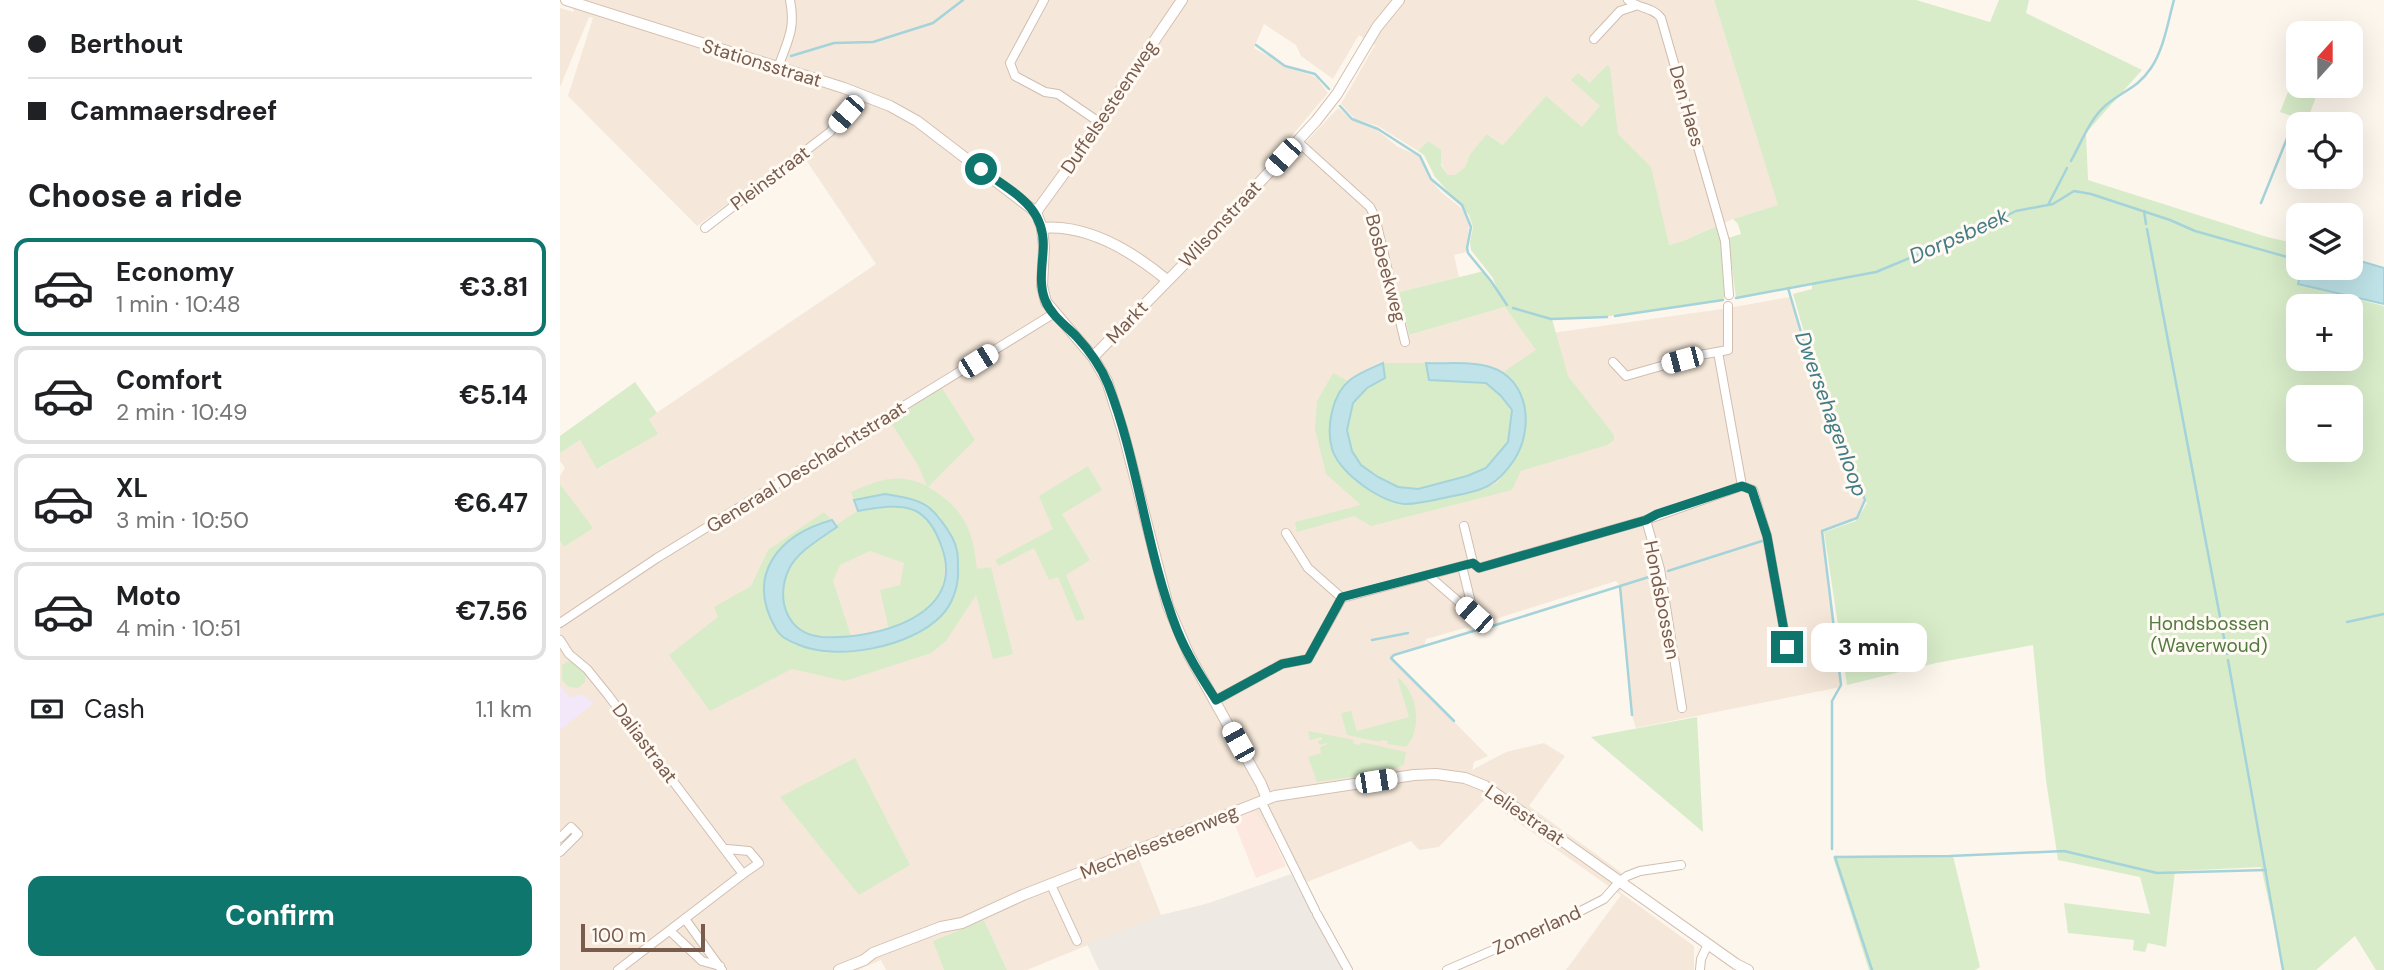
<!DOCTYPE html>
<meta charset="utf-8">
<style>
body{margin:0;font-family:"DM Sans",sans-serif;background:#f2f2f2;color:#202124;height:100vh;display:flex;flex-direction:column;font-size:26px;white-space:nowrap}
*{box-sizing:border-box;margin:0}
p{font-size:23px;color:#757577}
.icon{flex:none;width:38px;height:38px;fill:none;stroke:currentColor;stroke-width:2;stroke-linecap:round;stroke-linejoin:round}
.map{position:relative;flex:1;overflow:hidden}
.drawer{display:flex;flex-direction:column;background:#fff;width:560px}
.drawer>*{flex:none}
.top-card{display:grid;align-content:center;height:154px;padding:0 28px;background:#fff}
.needle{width:46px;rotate:21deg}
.tools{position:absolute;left:1726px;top:21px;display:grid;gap:14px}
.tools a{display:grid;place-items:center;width:77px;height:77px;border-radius:14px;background:#fff;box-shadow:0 7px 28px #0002;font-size:35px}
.scale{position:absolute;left:21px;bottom:18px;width:124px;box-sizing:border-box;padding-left:7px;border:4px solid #7a5c4d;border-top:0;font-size:19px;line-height:24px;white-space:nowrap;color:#7a5c4d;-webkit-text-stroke:5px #fffaf3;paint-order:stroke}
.end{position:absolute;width:32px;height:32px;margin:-16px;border:9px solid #0f766e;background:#fff;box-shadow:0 0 0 4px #fff}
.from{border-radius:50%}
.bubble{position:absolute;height:49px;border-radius:14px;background:#fff;box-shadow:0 7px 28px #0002;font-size:23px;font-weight:700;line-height:49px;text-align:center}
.car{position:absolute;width:21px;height:42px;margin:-21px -10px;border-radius:9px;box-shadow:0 0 5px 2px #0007;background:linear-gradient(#fff 24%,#345 0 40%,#fff 0 76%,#345 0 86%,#fff 0)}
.top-card b{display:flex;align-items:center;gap:24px;height:66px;font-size:26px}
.top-card b+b{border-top:2px solid #e0e0e0}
.top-card i{width:18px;height:18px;background:#202124}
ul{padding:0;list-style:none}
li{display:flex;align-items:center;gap:21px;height:98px;margin:0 14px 10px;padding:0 14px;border:4px solid #e0e0e0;border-radius:14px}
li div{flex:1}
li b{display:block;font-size:26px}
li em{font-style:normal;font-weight:700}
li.active{border-color:#0f766e}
li>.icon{width:63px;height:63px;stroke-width:1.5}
h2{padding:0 28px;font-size:32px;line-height:84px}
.pay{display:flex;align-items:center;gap:18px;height:77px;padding:0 28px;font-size:26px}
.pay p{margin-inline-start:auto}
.action{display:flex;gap:14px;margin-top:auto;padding:14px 28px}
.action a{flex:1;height:80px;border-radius:14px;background:#0f766e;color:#fff;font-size:28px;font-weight:700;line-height:80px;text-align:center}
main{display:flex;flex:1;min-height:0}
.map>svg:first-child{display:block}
.residential{fill:#f5e8da}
.commercial{fill:#fde8e0}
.industrial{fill:#efe9e4}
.education{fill:#f3e8fa}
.green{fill:#d8ecc9;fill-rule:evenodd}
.water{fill:#bfe3e8;stroke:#a5d3da;stroke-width:2}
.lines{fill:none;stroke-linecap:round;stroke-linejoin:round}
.stream{stroke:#a5d3da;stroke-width:2.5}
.street-casing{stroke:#d1beb0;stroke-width:10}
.secondary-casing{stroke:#d6c0b0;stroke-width:12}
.street{stroke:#fff;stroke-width:8}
.secondary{stroke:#fff;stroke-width:10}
.route{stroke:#0f766e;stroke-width:9}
.labels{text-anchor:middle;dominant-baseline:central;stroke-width:6;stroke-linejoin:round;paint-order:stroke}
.street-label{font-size:19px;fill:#7a5c4d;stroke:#fffaf3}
.park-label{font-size:19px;fill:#537a41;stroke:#fffaf3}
.water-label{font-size:21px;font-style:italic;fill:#437c86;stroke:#fffaf3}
</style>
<main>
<section class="drawer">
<div class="top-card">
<b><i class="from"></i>Berthout</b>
<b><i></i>Cammaersdreef</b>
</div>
<h2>Choose a ride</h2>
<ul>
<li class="active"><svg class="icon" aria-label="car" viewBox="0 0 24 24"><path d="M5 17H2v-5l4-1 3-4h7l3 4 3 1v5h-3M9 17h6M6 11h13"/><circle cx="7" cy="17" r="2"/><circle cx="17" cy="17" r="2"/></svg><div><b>Economy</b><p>1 min · 10:48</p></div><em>€3.81</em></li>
<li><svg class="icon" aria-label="car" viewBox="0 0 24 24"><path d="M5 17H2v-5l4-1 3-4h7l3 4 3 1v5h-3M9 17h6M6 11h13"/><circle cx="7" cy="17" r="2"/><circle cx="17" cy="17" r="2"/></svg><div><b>Comfort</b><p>2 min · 10:49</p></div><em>€5.14</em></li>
<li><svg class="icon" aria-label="car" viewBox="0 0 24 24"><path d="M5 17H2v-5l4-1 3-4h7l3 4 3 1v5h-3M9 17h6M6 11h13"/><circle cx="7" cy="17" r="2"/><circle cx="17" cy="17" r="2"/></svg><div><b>XL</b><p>3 min · 10:50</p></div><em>€6.47</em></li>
<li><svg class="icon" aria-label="car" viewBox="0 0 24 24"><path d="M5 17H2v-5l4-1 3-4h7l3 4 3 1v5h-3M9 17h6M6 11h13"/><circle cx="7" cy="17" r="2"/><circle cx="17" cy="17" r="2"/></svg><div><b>Moto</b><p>4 min · 10:51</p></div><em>€7.56</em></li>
</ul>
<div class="pay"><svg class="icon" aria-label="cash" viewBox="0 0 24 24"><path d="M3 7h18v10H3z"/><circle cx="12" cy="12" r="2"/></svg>Cash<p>1.1 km</p></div>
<div class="action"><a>Confirm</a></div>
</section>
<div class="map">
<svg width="1824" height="970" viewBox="0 0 1824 970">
<rect width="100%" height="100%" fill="#fdf6ec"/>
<polygon class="residential" points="17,0 1154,0 1219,205 1173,219 1123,241 1109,245 943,145 928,134 910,154 905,167 895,175 888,175 868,141 858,151 818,126 795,119 781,104 815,45 799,35 773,79 741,56 736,45 704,24 694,48 727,67 756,77 768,93 723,146 733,156 778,108 792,120 817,130 838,147 860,156 870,179 881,192 901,208 905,215 909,225 906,252 894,255 899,277 839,292 849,335 945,307 976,349 992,333 1162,309 1230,297 1254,376 1305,500 1297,518 1262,531 1281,687 1076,728 1072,715 1060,586 1056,581 929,621 919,612 912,626 866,639 864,646 834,655 831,658 928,756 914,762 912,770 946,752 984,743 1005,756 969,806 1062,873 1060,892 1134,946 1134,970 1006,970 1061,895 925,799 879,847 859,850 851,841 747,882 694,812 579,859 601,915 467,970 447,970 424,920 374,941 384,970 326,970 321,960 298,970 0,970 0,541 4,547 32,528 0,484 0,476 5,468 0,461 0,453 20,440 38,469 97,434 89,418 316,264 240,151 137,226 8,96 33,18 29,17 0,87 0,8 13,12"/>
<polygon class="commercial" points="695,811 713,838 726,866 696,878 673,820"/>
<polygon class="industrial" points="731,874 783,970 539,970 527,944 601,915 649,903"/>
<polygon class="education" points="0,686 10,698 16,695 24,696 34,703 0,730"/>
<g class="green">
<path d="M1154 0H1356L1430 22 1439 0H1469L1466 13 1582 70 1526 133 1528 180 1707 237 1738 244V268H1742L1738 284 1824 306V970H1816L1795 936 1756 970H1724L1701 867 1615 871 1606 947 1588 943 1585 952 1573 950 1574 940 1508 933 1504 903 1590 914 1580 877 1498 860 1486 780 1473 645 1376 663 1287 685 1264 532 1296 521 1307 503 1258 381 1233 294 1252 289V284L1176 298 1168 238 1181 234 1178 224 1173 219 1218 205ZM1738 306H1790V359H1738ZM1738 397H1790V450H1738Z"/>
<polygon points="1047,65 1050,68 1058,134 1091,167 1109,245 1123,241 1157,226 1162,246 1165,296 1163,300 1029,319 992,319 1008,376 1054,435 1054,440 1047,445 961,471 952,490 811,526 794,516 737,532 735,522 801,505 766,474 755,429 757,401 773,373 788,381 775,402 773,450 785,469 804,487 844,504 907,494 937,483 955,459 963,442 947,376 942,373 976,350 945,307 849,335 839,292 924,271 938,291 933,278 911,250 910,242 913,227 909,215 875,177 864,155 858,151 868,141 881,150 881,165 888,175 895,175 905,167 910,154 927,134 943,145 986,96 1022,127 1040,106 1011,80 1018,73 1030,83"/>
<polygon points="1738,67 1738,86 1760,86 1747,121 1720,112"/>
<polygon points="823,363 866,363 869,380 926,383 941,396 952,410 948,442 926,468 907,476 858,489 838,487 818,477 801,465 792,451 787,430 793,403 807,388 825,378"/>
<polygon points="75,382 97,413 89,419 98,434 37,469 20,440 0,453 0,436"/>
<path d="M382 388 415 440 368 487C404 508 413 530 417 569L431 567 453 654 433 659 416 595 386 641 371 653 285 681 232 669 150 711 109 655 158 617 154 607 191 586 208 550 264 512 272 520C242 528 203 554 203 589 202 600 215 625 220 636L297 651 390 604 398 578 397 547 380 516 325 494 294 500 291 492C319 480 338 472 367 486L358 465 330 421Z"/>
<polygon points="528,466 542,490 502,514 530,560 506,575 525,619 516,621 498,577 489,580 474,548 439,566 435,560 493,529 479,496"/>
<polygon points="0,484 33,528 4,547 0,541"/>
<path d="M339 508C343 508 350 508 355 510 386 524 393 575 375 601 365 615 344 622 329 630L320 590 340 585 344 563 310 551 280 565 273 581 291 636C257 639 221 635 224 592 224 584 226 574 231 567 240 551 280 521 296 512 308 506 326 508 339 508Z"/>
<polygon points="8,661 14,663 26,674 25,682 18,688 9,687 2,680 2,665"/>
<path d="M837 677C858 692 863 729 846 747L827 744 828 741 821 740 820 742 787 735 781 713 791 711 797 731 849 717Z"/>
<polygon points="1137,717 1143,832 1031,737"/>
<polygon points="748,731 794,740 793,743 800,745 801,742 846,752 844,765 825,772 757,782 748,757 761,753 760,747 768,744 767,743 759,745 758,741 762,740 762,737 750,740"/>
<polygon points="295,758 350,865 299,895 220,797"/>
<polygon points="1393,856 1420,967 1415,970 1309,970 1273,857"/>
<polygon points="424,920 447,970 384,970 373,941"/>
</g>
<g class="water">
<polygon points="1790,258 1824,268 1824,304 1738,284 1742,268 1790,268"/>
<path d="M823 363 825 378 807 388 793 403 787 430 792 451 801 465 818 477 838 487 858 489 907 476 926 468 948 442 952 410 941 396 926 383 869 380 866 363C886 364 911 361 930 367 970 379 974 430 954 460 937 486 922 491 893 496 878 499 861 504 846 504 834 504 821 497 811 491 797 482 777 466 772 449 766 427 772 394 790 380 800 372 812 368 823 363Z"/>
<path d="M325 494C363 500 372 503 392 537 398 548 398 556 398 568 399 585 393 604 381 616 351 647 276 662 237 644 228 640 221 638 216 629 185 575 218 535 272 520L277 527C260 539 238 551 229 569 215 598 226 634 262 637 313 640 409 617 381 545 376 531 369 518 356 511 340 503 315 508 298 511L294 500Z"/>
</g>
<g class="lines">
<g class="stream">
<polyline points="696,45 725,66 755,74 769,89"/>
<polyline points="231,56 274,43 313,42 373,23 403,0"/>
<polyline points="780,106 792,119 818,129 860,156 871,179 902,205 911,227 907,248 908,253 931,281 947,305"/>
<path d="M1511 161C1521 143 1530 119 1545 106 1563 90 1577 89 1591 68 1604 49 1608 21 1614 0"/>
<polyline points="1701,203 1734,121"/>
<polyline points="1488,205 1507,168"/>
<polyline points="1584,211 1586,224"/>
<polyline points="1587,229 1667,654"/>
<polyline points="1228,288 1254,376 1305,500 1297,518 1262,531 1281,685 1272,701 1272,849"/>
<polyline points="1176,298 1316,272 1374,248 1404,229 1426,226 1456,211 1493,204 1514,191 1531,194 1610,220 1635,231 1738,260"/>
<polyline points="953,308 991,319 1047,317"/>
<polyline points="1055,316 1163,300"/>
<polyline points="1108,571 1202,541"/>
<polyline points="1060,586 1072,715"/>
<polyline points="1787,622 1824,614"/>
<polyline points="926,628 1092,576"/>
<polyline points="812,640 848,633"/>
<polyline points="1668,660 1723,970"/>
<polyline points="894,721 831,658 834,655 844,652 917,630"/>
<polyline points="1275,857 1390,856 1504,851 1597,873 1706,870"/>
<polyline points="1275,857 1312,970"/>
</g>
<g class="street-casing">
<g id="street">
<polyline points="484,0 450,63 455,76 485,92 498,94 539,122"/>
<path d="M1068 0C1079 9 1093 7 1101 18L1165 241 1169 295"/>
<polyline points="1034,39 1060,11 1075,6"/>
<path d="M218 68C227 41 236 30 230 0"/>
<polyline points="737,141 810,207 815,217 845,342"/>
<polyline points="145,228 270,132 302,95"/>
<polyline points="1053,362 1066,376 1140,355 1168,350 1168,306"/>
<polyline points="1182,486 1193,490 1207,536 1227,647"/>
<polyline points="904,526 913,563"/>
<polyline points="902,566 914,615"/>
<polyline points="868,575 914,615"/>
<polyline points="782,598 913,563 919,568 1086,520"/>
<polyline points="0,623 97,558 493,314"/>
<polyline points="0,640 9,654 27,669 48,695 183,874 58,970"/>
<polyline points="656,700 722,664 748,659 782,598 748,568 726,533"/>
<polyline points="1122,708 1100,569 1086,520 1182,486 1158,352"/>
<polyline points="701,801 755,910"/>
<polyline points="0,838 11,827 18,834 0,852"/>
<polyline points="167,849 189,851 199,863 183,874"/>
<polyline points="491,885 517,941"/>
<polyline points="757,914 788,970"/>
<polyline points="125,919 162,970"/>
<polyline points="110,931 142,961 160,966"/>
<polyline points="887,970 1005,919 1044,899 1060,881 1067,876 1080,871 1121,865"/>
<polyline points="1140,970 1141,959 1148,944"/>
</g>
</g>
<g class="secondary-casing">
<g id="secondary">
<polyline points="6,0 284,88 330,106 357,121 476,212 482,228 484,247 482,286 486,302 533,357 547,381 564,435 608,606 629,655 701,784 707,799"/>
<polyline points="476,212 508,168 622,0"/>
<path d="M482 228C528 224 573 252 607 280"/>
<polyline points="533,357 631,257 756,121 777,94 817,27 839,0"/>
<polyline points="279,970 304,960 313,953 381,927 402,923 463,895 715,796 854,775 876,774 905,778 925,786 1176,964 1188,970"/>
</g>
</g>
<use href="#street" class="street"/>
<use href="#secondary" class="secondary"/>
</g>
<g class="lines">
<path class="route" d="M421 169C453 193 487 206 483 252 482 268 479 285 485 300 491 315 505 325 516 336 529 350 541 367 548 384 579 464 586 551 617 630 627 655 642 678 656 700L722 664 748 659 782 597 913 563 919 568 1086 520 1097 514 1182 486 1192 490 1207 536 1227 647"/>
</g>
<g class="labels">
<g class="street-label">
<text transform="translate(202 63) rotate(17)">Stationsstraat</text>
<text transform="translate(1127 106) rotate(74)">Den Haes</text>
<text transform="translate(549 107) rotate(-56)">Duffelsesteenweg</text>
<text transform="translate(210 178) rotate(-37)">Pleinstraat</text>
<text transform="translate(660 224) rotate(-47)">Wilsonstraat</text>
<text transform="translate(826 268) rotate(75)">Bosbeekweg</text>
<text transform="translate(567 322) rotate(-46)">Markt</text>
<text transform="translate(246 467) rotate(-32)">Generaal Deschachtstraat</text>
<text transform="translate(1102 600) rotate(79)">Hondsbossen</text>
<text transform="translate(85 743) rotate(53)">Daliastraat</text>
<text transform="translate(965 815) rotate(34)">Leliestraat</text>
<text transform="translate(599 842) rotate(-22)">Mechelsesteenweg</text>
<text transform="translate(977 930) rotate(-24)">Zomerland</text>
</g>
<g class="park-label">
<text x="1649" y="623">Hondsbossen<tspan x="1649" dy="22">(Waverwoud)</tspan></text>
</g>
<g class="water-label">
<text transform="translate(1399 236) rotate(-24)">Dorpsbeek</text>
<text transform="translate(1271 414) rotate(70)">Dwersehagenloop</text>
</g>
</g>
</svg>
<div class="tools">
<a><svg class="needle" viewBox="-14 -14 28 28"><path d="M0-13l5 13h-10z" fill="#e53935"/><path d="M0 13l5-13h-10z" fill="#757577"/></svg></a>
<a><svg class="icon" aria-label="locate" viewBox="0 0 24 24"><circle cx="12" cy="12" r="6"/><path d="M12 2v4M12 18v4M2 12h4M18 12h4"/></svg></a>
<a><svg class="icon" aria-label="layers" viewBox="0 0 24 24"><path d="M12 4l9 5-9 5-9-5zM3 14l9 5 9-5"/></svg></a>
<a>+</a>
<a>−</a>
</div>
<div class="scale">100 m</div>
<i class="end from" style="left:421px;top:169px"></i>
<i class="end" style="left:1227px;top:647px"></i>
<div class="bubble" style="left:1251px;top:623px;width:116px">3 min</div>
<i class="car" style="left:286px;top:114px;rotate:221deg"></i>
<i class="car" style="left:723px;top:157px;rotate:222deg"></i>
<i class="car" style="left:1122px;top:360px;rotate:255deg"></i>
<i class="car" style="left:418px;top:361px;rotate:58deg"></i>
<i class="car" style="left:914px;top:615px;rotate:312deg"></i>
<i class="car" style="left:678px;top:742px;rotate:331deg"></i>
<i class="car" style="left:816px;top:781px;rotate:81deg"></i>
</div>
</main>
